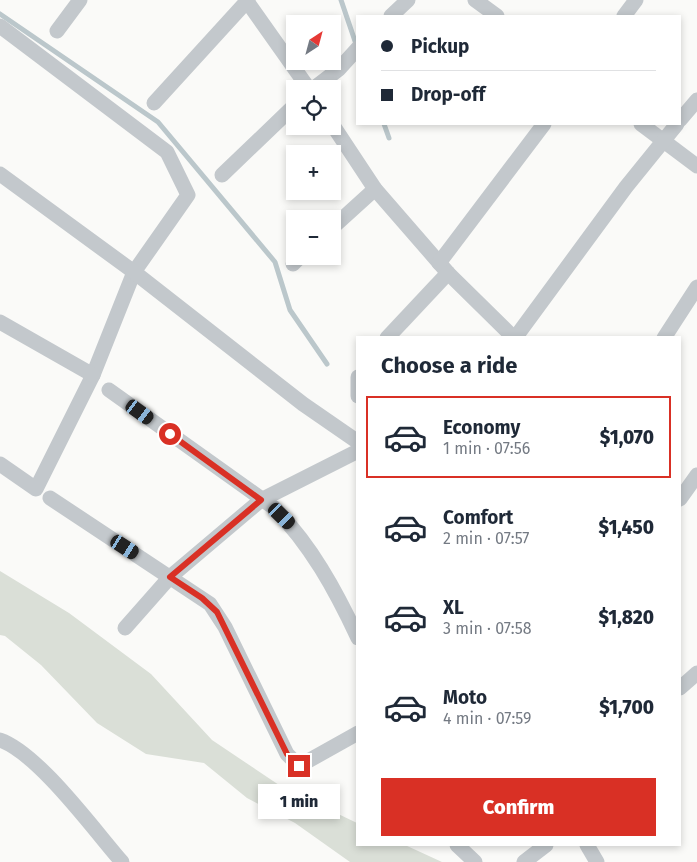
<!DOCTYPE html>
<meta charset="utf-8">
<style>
body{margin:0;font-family:"Fira Sans",sans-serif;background:#f6f6f7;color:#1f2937;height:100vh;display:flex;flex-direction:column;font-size:19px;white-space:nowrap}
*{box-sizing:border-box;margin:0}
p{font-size:16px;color:#747a83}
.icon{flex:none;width:28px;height:28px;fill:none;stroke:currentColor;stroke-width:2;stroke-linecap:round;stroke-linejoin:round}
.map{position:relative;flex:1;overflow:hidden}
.drawer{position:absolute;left:356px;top:336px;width:325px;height:510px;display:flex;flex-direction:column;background:#fff;border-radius:0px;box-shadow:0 2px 8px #0003}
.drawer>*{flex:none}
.banner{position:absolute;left:356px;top:15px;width:325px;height:110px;border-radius:0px;box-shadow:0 2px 8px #0003;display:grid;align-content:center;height:110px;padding:0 25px;background:#fff}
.needle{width:32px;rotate:36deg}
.controls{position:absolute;left:286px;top:15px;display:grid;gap:10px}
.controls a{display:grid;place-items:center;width:55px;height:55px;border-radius:0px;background:#fff;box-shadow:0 2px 8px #0003;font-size:25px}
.end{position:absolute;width:22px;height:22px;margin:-11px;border:6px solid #d93025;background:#fff;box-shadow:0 0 0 2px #fff}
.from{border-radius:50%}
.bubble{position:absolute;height:35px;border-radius:0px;background:#fff;box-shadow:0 2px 8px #0003;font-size:16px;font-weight:800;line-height:35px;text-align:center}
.car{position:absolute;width:15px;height:30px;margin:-15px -8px;border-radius:6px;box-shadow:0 0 4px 1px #0007;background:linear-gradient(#222 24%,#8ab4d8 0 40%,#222 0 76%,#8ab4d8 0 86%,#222 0)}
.banner b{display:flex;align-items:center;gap:18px;height:48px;font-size:19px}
.banner b+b{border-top:1px solid #e0e1e3}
.banner i{width:12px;height:12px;background:#1f2937}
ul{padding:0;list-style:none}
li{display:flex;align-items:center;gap:15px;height:82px;margin:0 10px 8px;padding:0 15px;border:2px solid transparent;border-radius:0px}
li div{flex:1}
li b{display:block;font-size:19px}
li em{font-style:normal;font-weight:800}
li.on{border-color:#d93025}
li>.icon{width:45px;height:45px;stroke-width:1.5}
h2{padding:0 25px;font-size:22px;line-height:60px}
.button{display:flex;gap:10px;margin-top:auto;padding:10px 25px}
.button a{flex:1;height:58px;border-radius:0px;background:#d93025;color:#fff;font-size:20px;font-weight:800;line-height:58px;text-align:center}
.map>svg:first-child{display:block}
.green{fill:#dadfd7}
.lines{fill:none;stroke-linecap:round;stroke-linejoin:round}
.stream{stroke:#bbc7cb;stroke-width:5}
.street{stroke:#c3c8cc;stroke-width:15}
.route{stroke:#d93025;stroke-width:6}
</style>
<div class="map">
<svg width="697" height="862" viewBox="0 0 697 862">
<rect width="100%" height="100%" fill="#fafaf8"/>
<polygon class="green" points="0,571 69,613 151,674 212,740 282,787 357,823 358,845 405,845 442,862 350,862 295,823 247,798 204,763 146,754 97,723 41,665 5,636 0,635"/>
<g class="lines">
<g class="stream">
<polyline points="341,0 357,47"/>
<polyline points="0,14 158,122 275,262 290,310 327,364"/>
<polyline points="384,124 389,138"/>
</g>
<g class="street">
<polyline points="246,0 309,89"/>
<polyline points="475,0 497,16"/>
<polyline points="391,16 408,0"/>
<polyline points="624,16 636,0"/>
<polyline points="0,26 167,152 188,195 134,272 93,375 36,489 0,464"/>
<polyline points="57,31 80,0"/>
<polyline points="313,89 339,69 358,48"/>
<polyline points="154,103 248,0"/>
<polyline points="680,120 697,100"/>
<polyline points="332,124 375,189 448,273 514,338"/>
<polyline points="641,124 697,166"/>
<polyline points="0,174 134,272 303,404 358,442"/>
<polyline points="222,175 295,105"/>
<polyline points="332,228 375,189"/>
<polyline points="439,263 544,124"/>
<polyline points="293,264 301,256"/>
<polyline points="0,322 93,375"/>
<polyline points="387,338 448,273"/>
<polyline points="515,338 626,187 677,124"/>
<polyline points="664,338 697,287"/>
<polyline points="358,377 358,396"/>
<path d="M109 390 273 507C310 543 336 591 358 638"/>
<polyline points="50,498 210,604 225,627 287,754 299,766 358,733"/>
<polyline points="680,499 697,475"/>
<polyline points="125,628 170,577 261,500 358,451"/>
<polyline points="680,688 697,673"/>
<path d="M0 740C38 753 94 830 122 862"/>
<polyline points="457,845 475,862"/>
<polyline points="587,845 597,862"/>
<polyline points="524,862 546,845"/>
</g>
</g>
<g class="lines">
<polyline class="route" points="170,434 261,500 170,577 202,598 217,612 287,754 299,766"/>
</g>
</svg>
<div class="controls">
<a><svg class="needle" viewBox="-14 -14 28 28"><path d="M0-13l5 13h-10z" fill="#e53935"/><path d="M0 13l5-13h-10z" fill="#747a83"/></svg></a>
<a><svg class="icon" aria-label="locate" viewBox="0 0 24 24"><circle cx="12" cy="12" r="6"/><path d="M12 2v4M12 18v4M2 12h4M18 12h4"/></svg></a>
<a>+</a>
<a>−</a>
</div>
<i class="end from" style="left:170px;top:434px"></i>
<i class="end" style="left:299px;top:766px"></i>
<div class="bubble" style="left:258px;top:784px;width:82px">1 min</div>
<i class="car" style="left:140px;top:412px;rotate:126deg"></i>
<i class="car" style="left:282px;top:516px;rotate:134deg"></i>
<i class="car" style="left:125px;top:547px;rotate:123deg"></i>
<div class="banner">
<b><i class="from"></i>Pickup</b>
<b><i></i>Drop-off</b>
</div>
<section class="drawer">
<h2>Choose a ride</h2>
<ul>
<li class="on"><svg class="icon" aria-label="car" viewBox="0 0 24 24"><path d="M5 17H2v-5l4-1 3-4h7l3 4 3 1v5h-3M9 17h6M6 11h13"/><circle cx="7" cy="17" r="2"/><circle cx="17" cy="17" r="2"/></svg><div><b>Economy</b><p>1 min · 07:56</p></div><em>$1,070</em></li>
<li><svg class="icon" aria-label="car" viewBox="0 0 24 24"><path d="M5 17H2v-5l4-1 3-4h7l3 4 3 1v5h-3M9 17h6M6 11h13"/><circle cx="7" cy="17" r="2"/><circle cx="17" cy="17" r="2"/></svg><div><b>Comfort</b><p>2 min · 07:57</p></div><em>$1,450</em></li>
<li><svg class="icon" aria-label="car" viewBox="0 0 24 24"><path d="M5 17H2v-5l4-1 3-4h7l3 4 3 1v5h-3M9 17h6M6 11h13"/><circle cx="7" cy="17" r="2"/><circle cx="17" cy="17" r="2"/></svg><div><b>XL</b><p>3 min · 07:58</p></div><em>$1,820</em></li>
<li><svg class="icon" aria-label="car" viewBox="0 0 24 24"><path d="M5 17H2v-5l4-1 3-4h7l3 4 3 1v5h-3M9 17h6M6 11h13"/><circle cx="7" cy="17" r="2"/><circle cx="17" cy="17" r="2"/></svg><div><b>Moto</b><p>4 min · 07:59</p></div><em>$1,700</em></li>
</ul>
<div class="button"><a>Confirm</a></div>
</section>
</div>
